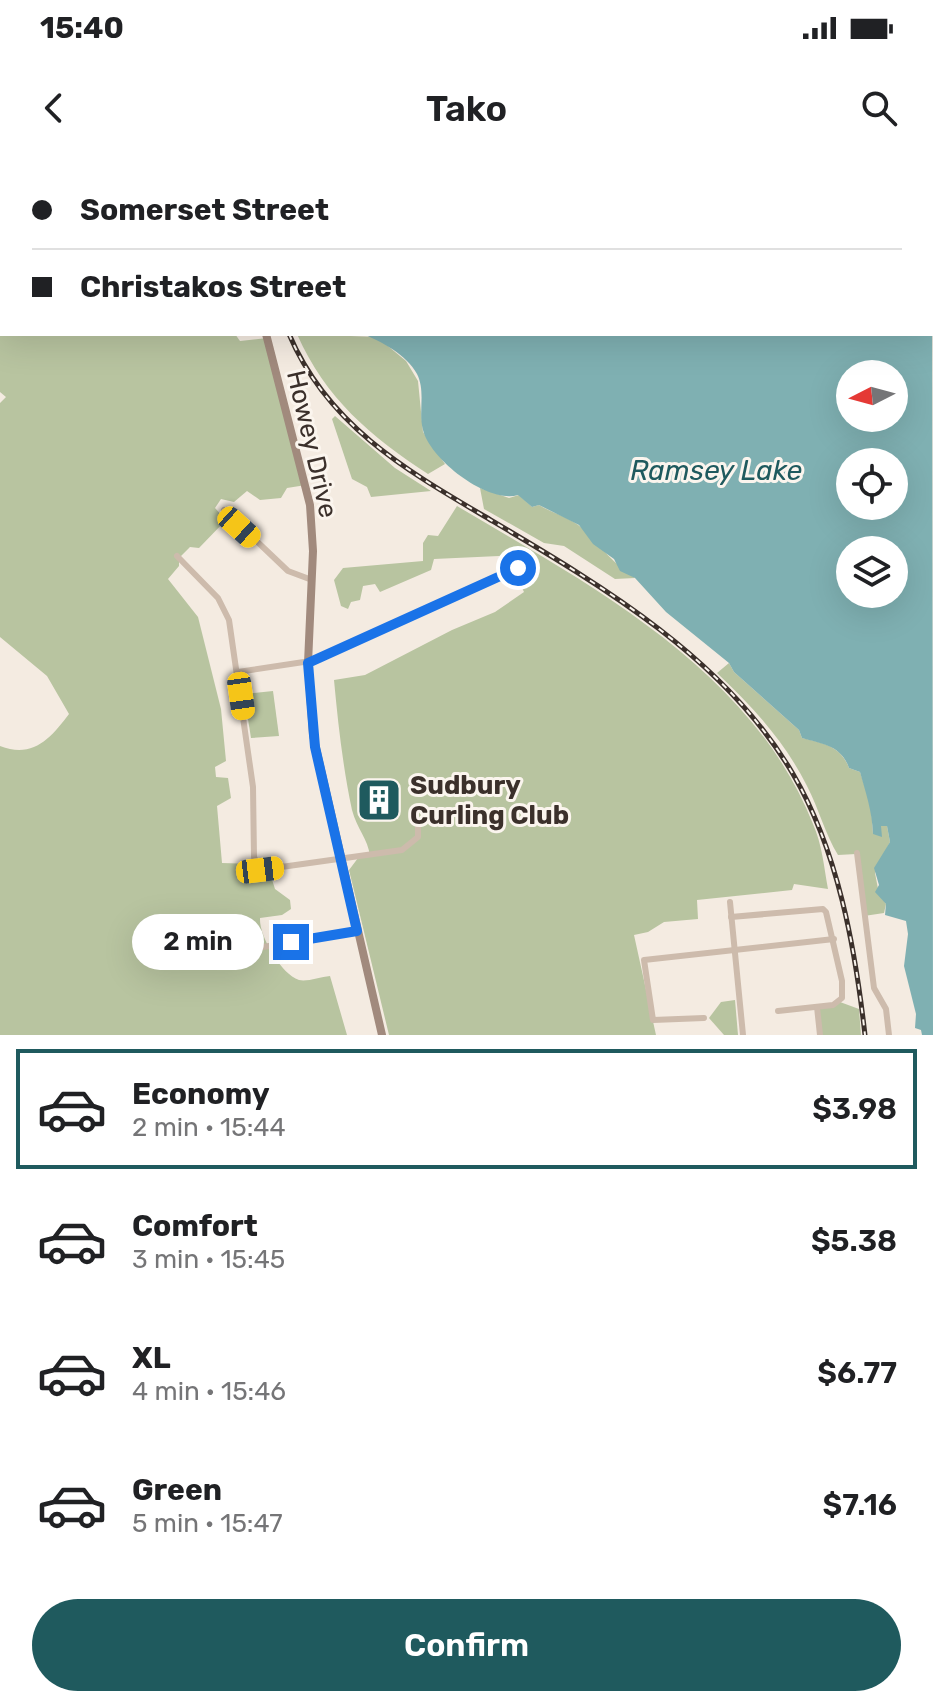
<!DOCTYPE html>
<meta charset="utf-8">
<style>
body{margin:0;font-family:Rubik,sans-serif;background:#f6f6f6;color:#202124;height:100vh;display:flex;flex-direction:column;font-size:30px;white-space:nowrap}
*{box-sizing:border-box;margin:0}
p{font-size:26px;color:#757577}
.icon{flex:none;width:44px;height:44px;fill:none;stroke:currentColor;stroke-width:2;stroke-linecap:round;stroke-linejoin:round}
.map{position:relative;height:875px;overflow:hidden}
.sheet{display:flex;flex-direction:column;background:#fff;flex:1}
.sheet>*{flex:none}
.top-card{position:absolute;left:0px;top:0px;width:934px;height:176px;box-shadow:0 8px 32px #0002;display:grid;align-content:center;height:176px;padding:0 32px;background:#fff}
.needle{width:52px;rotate:264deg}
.fabs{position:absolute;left:836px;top:200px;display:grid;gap:16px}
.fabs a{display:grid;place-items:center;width:72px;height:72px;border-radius:50%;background:#fff;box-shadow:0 8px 32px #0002;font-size:40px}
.end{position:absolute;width:36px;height:36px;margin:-18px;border:10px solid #1a73e8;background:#fff;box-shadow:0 0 0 4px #fff}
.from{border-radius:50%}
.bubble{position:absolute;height:56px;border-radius:28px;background:#fff;box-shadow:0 8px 32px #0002;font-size:26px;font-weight:600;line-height:56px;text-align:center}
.car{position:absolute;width:24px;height:48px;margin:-24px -12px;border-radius:10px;box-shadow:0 0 6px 2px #0007;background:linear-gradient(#f5c518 24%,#345 0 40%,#f5c518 0 76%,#345 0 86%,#f5c518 0)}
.top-card b{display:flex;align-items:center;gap:28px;height:76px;font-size:30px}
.top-card b+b{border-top:2px solid #e0e0e0}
.top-card i{width:20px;height:20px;background:#202124}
ul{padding:14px 0 0;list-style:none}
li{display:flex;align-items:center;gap:24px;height:120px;margin:0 16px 12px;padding:0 16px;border:4px solid transparent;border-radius:0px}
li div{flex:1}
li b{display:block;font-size:30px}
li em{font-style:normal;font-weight:600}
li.on{border-color:#1f5a5e}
li>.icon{width:72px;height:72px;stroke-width:1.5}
.cta{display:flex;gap:16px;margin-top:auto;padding:16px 32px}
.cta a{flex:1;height:92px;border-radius:48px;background:#1f5a5e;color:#fff;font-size:32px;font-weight:600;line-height:92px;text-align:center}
.status{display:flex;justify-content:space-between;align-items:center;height:56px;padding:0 40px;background:#fff;direction:ltr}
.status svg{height:22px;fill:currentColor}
header{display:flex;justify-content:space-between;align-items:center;height:104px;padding:0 32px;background:#fff;font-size:36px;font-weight:600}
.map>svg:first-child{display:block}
.green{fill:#b8c4a0}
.water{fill:#7fb0b2;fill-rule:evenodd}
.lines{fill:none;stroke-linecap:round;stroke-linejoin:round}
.minor{stroke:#cdbbac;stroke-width:6}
.secondary{stroke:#a18a7d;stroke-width:8}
.rail-casing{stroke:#3b302b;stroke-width:5}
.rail{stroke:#fbf5ee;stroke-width:2;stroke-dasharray:6;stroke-linecap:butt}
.route{stroke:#1a73e8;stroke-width:10}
.labels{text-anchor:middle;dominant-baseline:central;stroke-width:6;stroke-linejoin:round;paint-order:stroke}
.street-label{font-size:26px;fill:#3b302b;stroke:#fbf5ee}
.poi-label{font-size:26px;font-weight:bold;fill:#3b302b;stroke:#fbf5ee;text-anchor:start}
.water-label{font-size:28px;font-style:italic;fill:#1f5a5e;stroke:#fbf5ee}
</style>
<div class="status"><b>15:40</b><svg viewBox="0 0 49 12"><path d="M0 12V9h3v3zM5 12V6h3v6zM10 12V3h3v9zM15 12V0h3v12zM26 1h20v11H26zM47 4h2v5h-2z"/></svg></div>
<header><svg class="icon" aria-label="back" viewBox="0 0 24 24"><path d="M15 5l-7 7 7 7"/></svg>Tako<svg class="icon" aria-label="search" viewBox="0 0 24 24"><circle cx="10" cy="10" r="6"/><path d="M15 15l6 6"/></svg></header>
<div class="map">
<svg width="933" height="875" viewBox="0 0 933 875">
<rect width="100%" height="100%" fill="#f4ebe1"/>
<g class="green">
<path d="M0 0H146L2 2V174H235L240 181 267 178 306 325 287 328 281 338 260 340 247 331 234 342 221 339 215 348 226 360 199 388 190 387 179 398V406L168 419 198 457 221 549 226 601 215 607 216 617 228 618 231 638 217 646 222 703 256 704 260 711 269 710 275 729 290 740 291 749 282 755 260 758C259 776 281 814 299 820 307 822 320 817 330 816L347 875H0V586C33 599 51 578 69 554L47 516 0 477V243L6 237 0 232Z"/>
<path d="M297 174 377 177 406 201 418 221 423 272 445 304 428 314C371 277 325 238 297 174Z"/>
<polygon points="335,256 395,308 431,331 371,337 367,327 352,319 332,259"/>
<path d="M480 328 509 338 519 335 532 347 539 345C554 354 570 357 583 369 600 385 614 405 635 418L615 419 564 386 544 383 484 349Z"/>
<path d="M457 346C592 426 752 510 813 664 822 684 824 707 828 729L794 724 792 730 697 740 698 759 664 762 648 772 634 775 656 875H389L349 710 358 698 370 696C368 679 357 669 352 650 343 608 338 563 334 520L365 515 452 470 495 452 524 432 514 411 499 396 434 399 431 410 380 432 375 424 363 426 360 440 351 442 348 449 341 446 334 420 343 408 423 401V383L428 375 438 376Z"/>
<path d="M729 503 734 512 799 570 802 578C823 583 841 586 849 608L860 612 871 645 873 674 881 666H887L890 682 875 713 879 734 886 744 884 753 864 756 856 694 838 695C825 674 819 649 807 626 785 582 753 547 717 513Z"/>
<polygon points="273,531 279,576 251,578 244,534"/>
<polygon points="735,840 738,875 724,875 709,858 721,842"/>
<polygon points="840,842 859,849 861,875 820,875 816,848"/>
</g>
<g class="water">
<polygon points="490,0 933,0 932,8 932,2"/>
<path d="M932 22 933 875H922L921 870 915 868 916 854 904 806 908 774 906 761 885 755 886 744 875 732 879 725 874 708 890 682 887 666H881L882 677 873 674C872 650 866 634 860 612L849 608C841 585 822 584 802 578L799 570 734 512 729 503 666 452 635 418 620 411 614 399 593 384 579 365 539 345 532 347 518 335C489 344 431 301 423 270 418 252 426 232 417 214 406 194 382 182 363 174H932ZM850 214H894V258H850ZM850 302H894V346H850ZM850 390H894V434H850Z"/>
</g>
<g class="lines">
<g class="minor">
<polyline points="167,0 167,2"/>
<polyline points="313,2 314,0"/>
<polyline points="224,350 288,411 312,420"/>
<polyline points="177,396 218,438 229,460 253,627 254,697 260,710 402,690 418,677 418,662"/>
<polyline points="238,512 317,500 521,405"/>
<polyline points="857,693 874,828 886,849 889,875"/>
<polyline points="730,742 743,875"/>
<polyline points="731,757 823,749 826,752 842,821 842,838 833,845 778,851"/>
<polyline points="263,787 357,771"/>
<polyline points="817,847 820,875"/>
<polyline points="704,858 653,860 644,800 834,779"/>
</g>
<g class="secondary">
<polyline points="240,0 240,2"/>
<polyline points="266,174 310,345 313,391 308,503 313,575 382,875"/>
</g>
<g class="rail-casing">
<g id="rail">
<polyline points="276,2 276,0"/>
<path d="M289 174C327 264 404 309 484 356 597 423 724 496 793 614 838 691 855 787 865 875"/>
</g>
</g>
<use href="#rail" class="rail"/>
</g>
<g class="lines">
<polyline class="route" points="291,782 357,771 315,587 308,503 518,408"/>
</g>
<defs>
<g id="building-square" transform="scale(2.3)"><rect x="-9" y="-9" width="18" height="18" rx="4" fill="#1f5a5e" stroke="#fbf5ee"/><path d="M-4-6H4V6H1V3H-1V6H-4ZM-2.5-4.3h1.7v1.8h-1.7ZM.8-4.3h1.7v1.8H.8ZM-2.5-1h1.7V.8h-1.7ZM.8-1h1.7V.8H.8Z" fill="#fff"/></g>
</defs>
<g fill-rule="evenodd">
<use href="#building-square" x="379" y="640"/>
</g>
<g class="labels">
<g class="street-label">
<text transform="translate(312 284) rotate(77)">Howey Drive</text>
</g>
<g class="poi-label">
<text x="410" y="625">Sudbury<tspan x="410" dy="30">Curling Club</tspan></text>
</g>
<g class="water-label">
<text x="716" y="310">Ramsey Lake</text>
</g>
</g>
</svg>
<div class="fabs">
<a><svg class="needle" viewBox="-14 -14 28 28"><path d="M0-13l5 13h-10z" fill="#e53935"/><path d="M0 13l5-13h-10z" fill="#757577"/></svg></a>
<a><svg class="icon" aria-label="locate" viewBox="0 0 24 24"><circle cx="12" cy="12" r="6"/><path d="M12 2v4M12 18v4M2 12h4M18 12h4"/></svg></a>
<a><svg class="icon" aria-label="layers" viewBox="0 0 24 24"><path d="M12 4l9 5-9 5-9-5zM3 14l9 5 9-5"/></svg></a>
</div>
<i class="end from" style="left:518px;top:408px"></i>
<i class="end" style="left:291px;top:782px"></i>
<div class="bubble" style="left:132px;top:754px;width:132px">2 min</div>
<i class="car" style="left:239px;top:367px;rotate:132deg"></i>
<i class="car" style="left:241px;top:536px;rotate:172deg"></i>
<i class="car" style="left:260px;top:710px;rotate:83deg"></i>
<div class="top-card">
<b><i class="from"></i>Somerset Street</b>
<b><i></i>Christakos Street</b>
</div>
</div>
<section class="sheet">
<ul>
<li class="on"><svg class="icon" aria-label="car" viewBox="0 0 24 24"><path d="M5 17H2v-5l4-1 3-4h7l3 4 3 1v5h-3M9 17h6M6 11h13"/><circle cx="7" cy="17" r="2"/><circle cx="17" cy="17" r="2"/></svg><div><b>Economy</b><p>2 min · 15:44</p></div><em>$3.98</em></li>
<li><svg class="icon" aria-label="car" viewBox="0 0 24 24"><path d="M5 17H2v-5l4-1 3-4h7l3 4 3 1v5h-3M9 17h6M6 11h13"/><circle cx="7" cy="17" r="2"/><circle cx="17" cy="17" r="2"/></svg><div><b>Comfort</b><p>3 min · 15:45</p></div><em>$5.38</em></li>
<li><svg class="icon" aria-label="car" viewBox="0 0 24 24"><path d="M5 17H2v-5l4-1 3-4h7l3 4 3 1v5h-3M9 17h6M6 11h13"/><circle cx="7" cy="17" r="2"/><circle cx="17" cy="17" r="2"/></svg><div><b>XL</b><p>4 min · 15:46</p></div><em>$6.77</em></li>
<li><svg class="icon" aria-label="car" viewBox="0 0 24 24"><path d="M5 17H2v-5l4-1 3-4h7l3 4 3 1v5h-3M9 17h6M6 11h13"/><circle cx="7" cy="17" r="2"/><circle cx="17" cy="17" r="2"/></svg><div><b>Green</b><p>5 min · 15:47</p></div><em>$7.16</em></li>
</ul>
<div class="cta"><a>Confirm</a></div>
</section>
